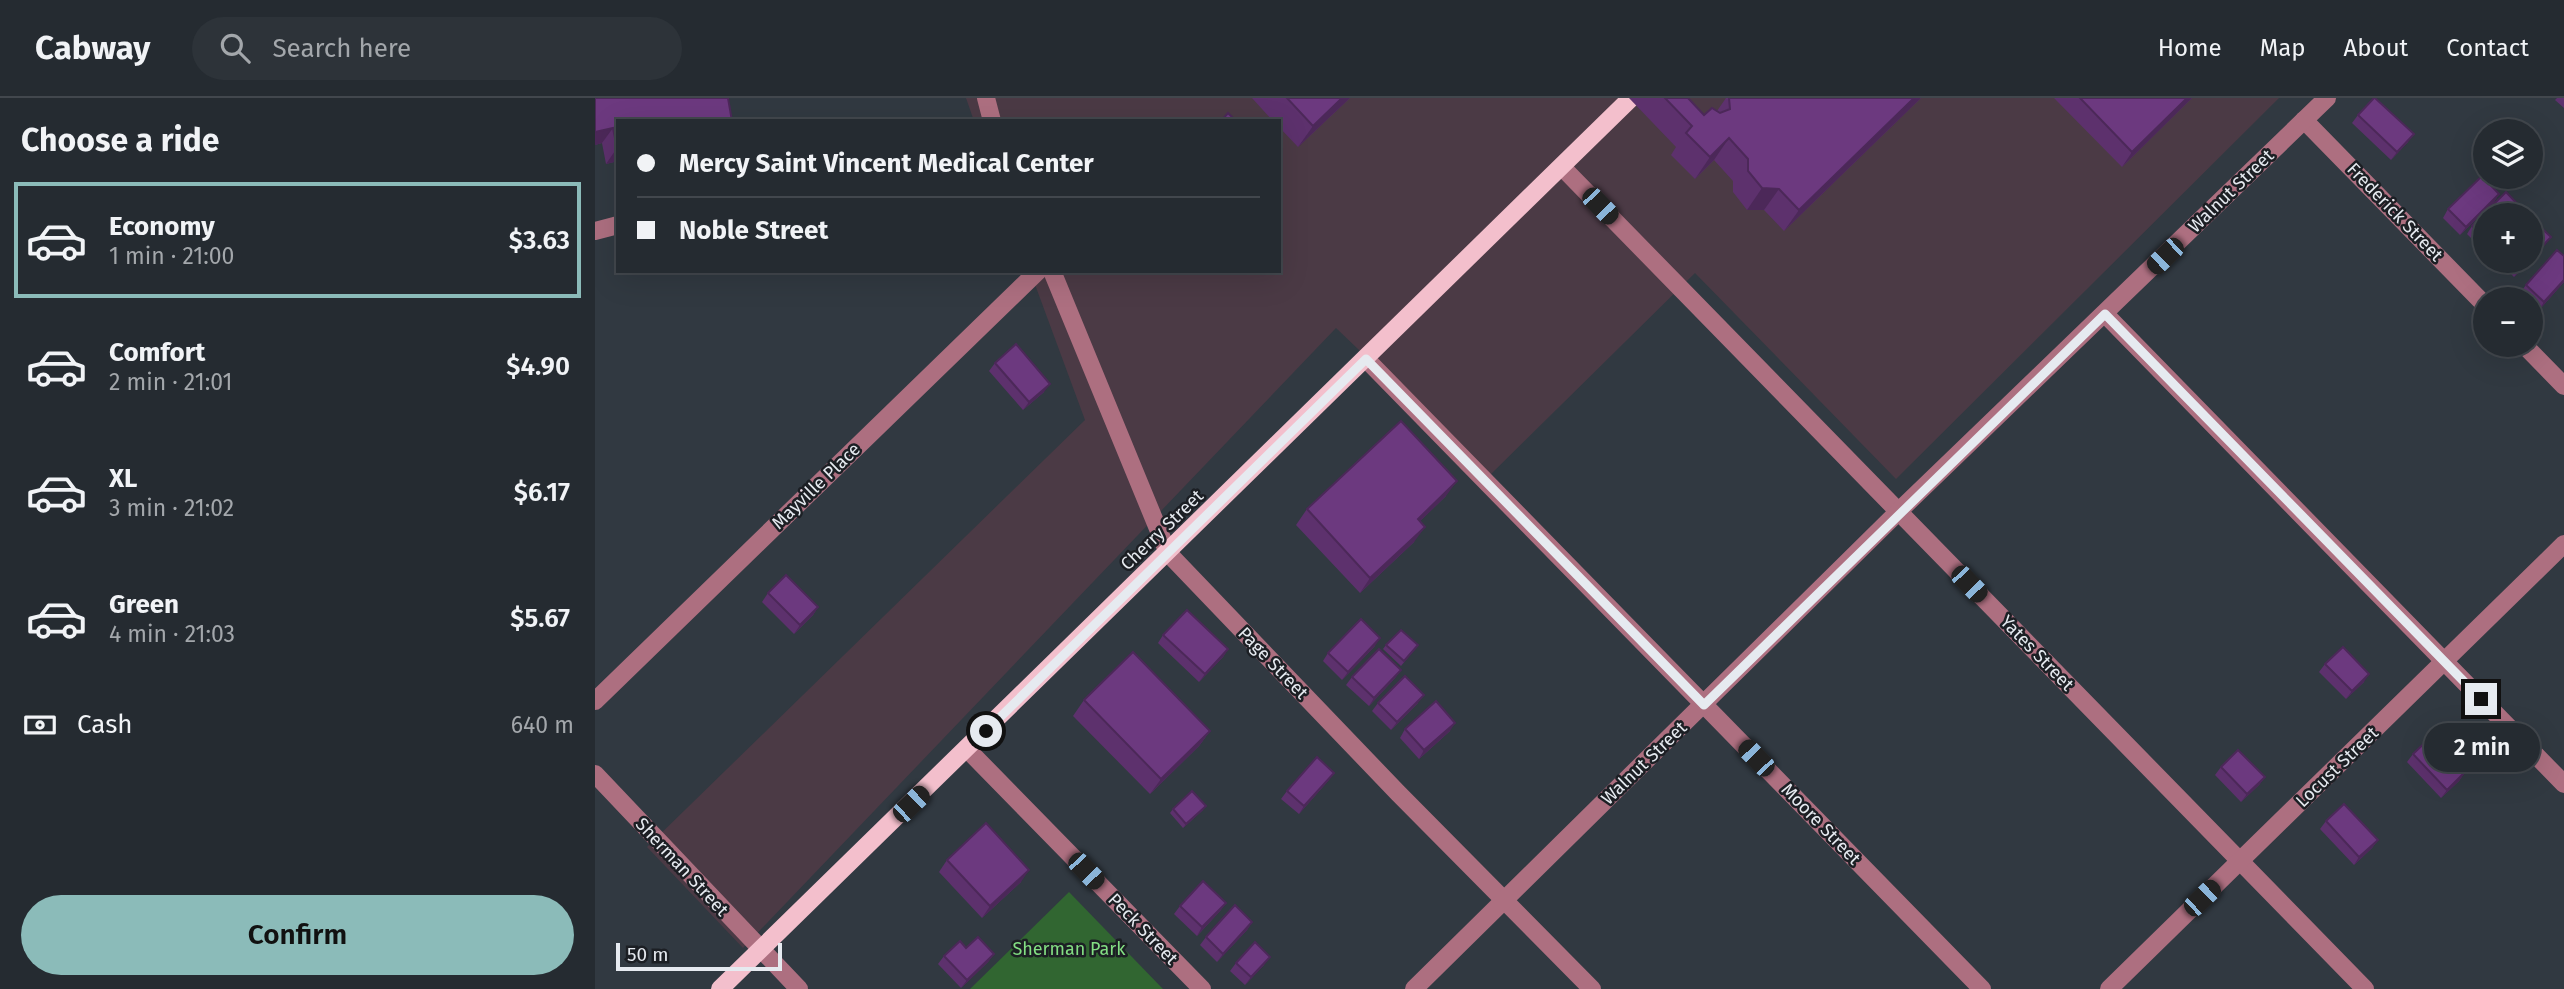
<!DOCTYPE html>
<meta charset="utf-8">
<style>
body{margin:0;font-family:"Fira Sans",sans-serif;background:#2d3339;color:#f1f3f6;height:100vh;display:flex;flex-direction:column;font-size:26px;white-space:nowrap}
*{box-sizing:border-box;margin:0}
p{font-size:23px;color:#a3a7ab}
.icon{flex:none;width:38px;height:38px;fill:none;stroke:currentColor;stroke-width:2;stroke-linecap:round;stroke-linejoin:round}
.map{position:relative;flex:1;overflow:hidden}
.sheet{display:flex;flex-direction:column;background:#252b31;width:595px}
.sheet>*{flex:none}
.top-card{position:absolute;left:21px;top:21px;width:665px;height:154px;border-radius:0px;box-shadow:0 7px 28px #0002,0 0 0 2px #42474d;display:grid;align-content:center;height:154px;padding:0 21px;background:#252b31}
.tools{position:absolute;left:1878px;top:21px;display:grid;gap:14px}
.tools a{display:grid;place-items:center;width:70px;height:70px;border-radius:50%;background:#252b31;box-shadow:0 7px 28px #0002,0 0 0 2px #42474d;font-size:35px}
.scale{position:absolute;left:21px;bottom:18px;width:166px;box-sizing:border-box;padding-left:7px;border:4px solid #e6eaf0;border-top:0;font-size:19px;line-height:24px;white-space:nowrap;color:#e6eaf0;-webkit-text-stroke:5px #1c1f24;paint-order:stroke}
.end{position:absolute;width:32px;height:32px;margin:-16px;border:9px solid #e6eaf0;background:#111;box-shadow:0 0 0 4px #111}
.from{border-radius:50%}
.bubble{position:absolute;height:49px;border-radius:24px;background:#252b31;box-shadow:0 7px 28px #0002,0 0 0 2px #42474d;font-size:23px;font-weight:600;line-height:49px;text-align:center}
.car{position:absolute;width:21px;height:42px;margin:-21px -10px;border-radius:9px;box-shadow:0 0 5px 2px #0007;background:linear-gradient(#222 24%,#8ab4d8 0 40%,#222 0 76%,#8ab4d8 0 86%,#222 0)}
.top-card b{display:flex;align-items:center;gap:24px;height:66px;font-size:26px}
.top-card b+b{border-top:2px solid #42474d}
.top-card i{width:18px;height:18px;background:#f1f3f6}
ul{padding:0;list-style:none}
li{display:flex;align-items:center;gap:21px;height:116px;margin:0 14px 10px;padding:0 7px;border:4px solid transparent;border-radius:0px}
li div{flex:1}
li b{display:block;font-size:26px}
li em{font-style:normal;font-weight:600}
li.current{border-color:#8bbbb9}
li>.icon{width:63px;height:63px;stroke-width:1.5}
h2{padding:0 21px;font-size:32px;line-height:84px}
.pay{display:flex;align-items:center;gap:18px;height:77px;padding:0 21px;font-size:26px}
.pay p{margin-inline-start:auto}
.primary-button{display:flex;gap:14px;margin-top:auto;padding:14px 21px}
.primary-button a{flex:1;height:80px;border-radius:42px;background:#8bbbb9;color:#111;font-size:28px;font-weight:600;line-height:80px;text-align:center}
header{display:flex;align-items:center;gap:42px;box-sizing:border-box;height:98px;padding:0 35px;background:#252b31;border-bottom:2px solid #42474d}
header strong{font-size:33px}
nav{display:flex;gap:38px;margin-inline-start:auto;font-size:24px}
.search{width:490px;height:63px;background:#2d3339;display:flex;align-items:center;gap:18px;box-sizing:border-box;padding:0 24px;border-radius:38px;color:#a3a7ab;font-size:26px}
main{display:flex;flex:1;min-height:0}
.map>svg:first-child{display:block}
.medical{fill:#4b3a45}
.green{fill:#316631}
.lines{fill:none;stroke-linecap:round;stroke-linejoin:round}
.minor{stroke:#ad6f80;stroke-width:18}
.major{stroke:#f3bfcc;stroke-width:18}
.wall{fill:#5d316d}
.shaded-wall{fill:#4c2859}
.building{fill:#6c397f;stroke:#4c2859;stroke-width:2}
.route{stroke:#e6eaf0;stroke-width:9}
.labels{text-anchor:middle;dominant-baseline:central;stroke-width:5;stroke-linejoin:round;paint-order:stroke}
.street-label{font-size:18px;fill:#e6eaf0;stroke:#1c1f24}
.park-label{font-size:18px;fill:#83de83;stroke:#1c1f24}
</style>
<header>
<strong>Cabway</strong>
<div class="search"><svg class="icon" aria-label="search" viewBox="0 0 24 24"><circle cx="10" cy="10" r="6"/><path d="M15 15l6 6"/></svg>Search here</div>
<nav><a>Home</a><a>Map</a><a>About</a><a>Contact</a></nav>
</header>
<main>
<section class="sheet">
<h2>Choose a ride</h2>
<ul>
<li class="current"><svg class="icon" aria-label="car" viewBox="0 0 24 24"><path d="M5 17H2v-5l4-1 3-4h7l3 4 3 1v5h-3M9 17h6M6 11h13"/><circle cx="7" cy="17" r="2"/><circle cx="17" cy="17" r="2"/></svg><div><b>Economy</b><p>1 min · 21:00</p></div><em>$3.63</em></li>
<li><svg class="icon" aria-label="car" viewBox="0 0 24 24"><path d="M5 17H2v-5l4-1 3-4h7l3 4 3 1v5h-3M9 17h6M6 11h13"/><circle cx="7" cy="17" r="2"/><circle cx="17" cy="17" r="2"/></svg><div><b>Comfort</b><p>2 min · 21:01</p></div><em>$4.90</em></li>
<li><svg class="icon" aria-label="car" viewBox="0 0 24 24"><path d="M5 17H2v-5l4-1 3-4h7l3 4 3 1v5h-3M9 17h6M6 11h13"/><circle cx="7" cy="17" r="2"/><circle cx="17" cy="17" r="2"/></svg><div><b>XL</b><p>3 min · 21:02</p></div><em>$6.17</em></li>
<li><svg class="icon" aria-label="car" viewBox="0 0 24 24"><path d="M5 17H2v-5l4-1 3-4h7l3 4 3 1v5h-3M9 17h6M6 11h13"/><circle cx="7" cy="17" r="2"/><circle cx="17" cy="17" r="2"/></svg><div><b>Green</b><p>4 min · 21:03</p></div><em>$5.67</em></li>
</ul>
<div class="pay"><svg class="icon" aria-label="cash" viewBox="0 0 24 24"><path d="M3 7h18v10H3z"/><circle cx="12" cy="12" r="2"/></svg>Cash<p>640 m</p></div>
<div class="primary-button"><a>Confirm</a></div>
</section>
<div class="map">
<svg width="1969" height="891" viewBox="0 0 1969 891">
<rect width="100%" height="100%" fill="#313941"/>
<polygon class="medical" points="371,0 1684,0 1301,381 1100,175 895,377 741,230 148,850 52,749 490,322 435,173 684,173 684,23 379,23"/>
<polygon class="green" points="474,794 568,891 375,891"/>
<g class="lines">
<g class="minor">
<polyline points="391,0 397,23"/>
<polyline points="1709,22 1890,207"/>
<polyline points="967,69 1770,891"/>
<polyline points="0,133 23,127"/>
<polyline points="457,173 573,455 803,695 997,891"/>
<polyline points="1510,216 1969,686"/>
<polyline points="1929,247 1969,288"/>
<polyline points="771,261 1387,891"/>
<polyline points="0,603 443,173"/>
<polyline points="372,651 607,891"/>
<polyline points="0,676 204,891"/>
<polyline points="819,891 1303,414 1732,0"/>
<polyline points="1514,891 1969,446"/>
</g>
<polyline class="major" points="125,891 1036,0"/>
</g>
<g class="wall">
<polygon points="657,0 755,0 703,49 684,29 684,23 678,23"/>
<polygon points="1034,0 1093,0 1109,17 1122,13 1131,0 1326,0 1189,133 1169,112 1152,112 1138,94 1138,83 1119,62 1100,81 1076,57 1081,49"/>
<polygon points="1459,0 1597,0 1527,69"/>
<polygon points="1962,0 1969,0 1969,10 1960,2"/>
<polygon points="1763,17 1813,44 1796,62 1757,25"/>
<polygon points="23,23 23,63 11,66 7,45 0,47"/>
<polygon points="1904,96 1899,104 1865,137 1848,120 1853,111"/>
<polygon points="1890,117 1890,152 1889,153 1872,136 1877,128"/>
<polygon points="1969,158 1969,184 1944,212 1936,204 1936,201 1932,201 1925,195 1931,187"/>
<polygon points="1903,163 1935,163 1919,179"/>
<polygon points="400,265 449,294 428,312 394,273"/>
<polygon points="851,398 825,423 819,444 765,495 701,427 712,411"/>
<polygon points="173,495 223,509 218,517 199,536 167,504"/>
<polygon points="568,537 633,551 628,559 604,584 563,545"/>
<polygon points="791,547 820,551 806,568 788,551"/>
<polygon points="780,548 747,582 728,563 733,555"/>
<polygon points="1730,566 1769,584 1751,601 1724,574"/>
<polygon points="806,572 800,580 774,608 751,587 757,579"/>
<polygon points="489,602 615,633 604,648 555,696 478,618"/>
<polygon points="783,605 823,605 796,632 777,613"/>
<polygon points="810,631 855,633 824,661 805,640"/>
<polygon points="1818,656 1870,674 1864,683 1846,700 1812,664"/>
<polygon points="1626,669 1670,679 1664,687 1646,704 1620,677"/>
<polygon points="739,675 733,683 704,716 686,701 692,693"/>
<polygon points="578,711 608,712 588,730 575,715"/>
<polygon points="1731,723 1783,742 1777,750 1759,767 1725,731"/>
<polygon points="352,762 426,784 387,820 344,774"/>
<polygon points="631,805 625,813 602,838 579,816 585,808"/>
<polygon points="657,824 652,832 622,864 605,847 611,839"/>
<polygon points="371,850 399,856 393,864 366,890 343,866 349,858"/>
<polygon points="641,865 669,867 650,887 635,873"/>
</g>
<g class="shaded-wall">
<polygon points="747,0 755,0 703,49 718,28"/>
<polygon points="1319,0 1326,0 1189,133 1204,112"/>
<polygon points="1592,0 1597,0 1527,69 1537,54"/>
<polygon points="18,30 7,45 0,47 0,34"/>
<polygon points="1819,36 1813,44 1796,62 1802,54"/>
<polygon points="1134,40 1119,62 1100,81 1115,59"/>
<polygon points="23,50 23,63 11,66 22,50"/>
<polygon points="1167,90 1184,91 1169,112 1152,112"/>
<polygon points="1904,96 1899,104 1865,137 1871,129"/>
<polygon points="1956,139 1950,147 1936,162 1936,160"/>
<polygon points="1933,163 1935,163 1919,179 1925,171"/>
<polygon points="1969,182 1969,184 1944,212 1949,204"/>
<polygon points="455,286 449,294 428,312 434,304"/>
<polygon points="862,383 851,398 812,436 823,421"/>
<polygon points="830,429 819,444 765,495 775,480"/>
<polygon points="223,509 218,517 199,536 205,527"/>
<polygon points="785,540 780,548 747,582 753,574"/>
<polygon points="633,551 628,559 604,584 610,576"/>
<polygon points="806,572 800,580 774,608 779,600"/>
<polygon points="1774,576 1769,584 1751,601 1757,593"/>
<polygon points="829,597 823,605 796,632 802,624"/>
<polygon points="860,625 855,633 824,661 829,652"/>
<polygon points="615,633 604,648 555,696 566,681"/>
<polygon points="1870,674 1864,683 1846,700 1852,692"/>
<polygon points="739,675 733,683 704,716 709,708"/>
<polygon points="1670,679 1664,687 1646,704 1652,696"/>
<polygon points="611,708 608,712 588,730 591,726"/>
<polygon points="1783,742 1777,750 1759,767 1764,759"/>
<polygon points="434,772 426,784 387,820 395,808"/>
<polygon points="631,805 625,813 602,838 607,829"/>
<polygon points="657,824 652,832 622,864 628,856"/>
<polygon points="399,856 393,864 366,890 372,882"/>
<polygon points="675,859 669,867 650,887 656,879"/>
</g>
<g class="building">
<polygon points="0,0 133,0 137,23 23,23 22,50 18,30 0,34"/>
<polygon points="692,0 747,0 718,28"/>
<polygon points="1070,0 1093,0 1109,17 1117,10 1125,15 1135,11 1134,0 1319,0 1204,112 1184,91 1167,90 1153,73 1153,61 1134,40 1115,59 1091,35 1097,28"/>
<polygon points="1485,0 1592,0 1537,54"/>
<polygon points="1779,0 1780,0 1819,36 1802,54 1763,17"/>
<polygon points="633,15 641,23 626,23"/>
<polygon points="1887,78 1904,96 1871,129 1853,111"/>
<polygon points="1911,94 1928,112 1923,117 1890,117 1890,141 1877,128"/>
<polygon points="1936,120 1956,139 1936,160"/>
<polygon points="1962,152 1969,158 1969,182 1949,204 1931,187"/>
<polygon points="1917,163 1933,163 1925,171"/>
<polygon points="421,246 455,286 434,304 400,265"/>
<polygon points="806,323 862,383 823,421 830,429 775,480 712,411"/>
<polygon points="191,477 223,509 205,527 173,495"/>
<polygon points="592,512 633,551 610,576 568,537"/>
<polygon points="766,521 785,540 753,574 733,555"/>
<polygon points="806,532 823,547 809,563 791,547"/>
<polygon points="1748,549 1774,576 1757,593 1730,566"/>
<polygon points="784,551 806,572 779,600 757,579"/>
<polygon points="538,554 615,633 566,681 489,602"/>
<polygon points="810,578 829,597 802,624 783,605"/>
<polygon points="841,603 860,625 829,652 810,631"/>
<polygon points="1836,639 1870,674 1852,692 1818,656"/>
<polygon points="1643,652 1670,679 1652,696 1626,669"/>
<polygon points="722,659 739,675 709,708 692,693"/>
<polygon points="597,693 611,708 591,726 578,711"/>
<polygon points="1749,706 1783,742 1764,759 1731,723"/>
<polygon points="391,725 434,772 395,808 352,762"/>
<polygon points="608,783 631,805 607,829 585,808"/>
<polygon points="640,807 657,824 628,856 611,839"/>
<polygon points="383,839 399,856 372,882 349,858 365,843 371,850"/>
<polygon points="660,844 675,859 656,879 641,865"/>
</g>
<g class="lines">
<polyline class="route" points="391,633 771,261 1109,607 1510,216 1886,601"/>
</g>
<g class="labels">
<g class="street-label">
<text transform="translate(1636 93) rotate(-44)">Walnut Street</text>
<text transform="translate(1800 114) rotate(46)">Frederick Street</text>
<text transform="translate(221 388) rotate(-44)">Mayville Place</text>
<text transform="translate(567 432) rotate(-44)">Cherry Street</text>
<text transform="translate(1442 555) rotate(46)">Yates Street</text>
<text transform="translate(678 565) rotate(46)">Page Street</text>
<text transform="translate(1049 665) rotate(-44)">Walnut Street</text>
<text transform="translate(1742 669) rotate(-44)">Locust Street</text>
<text transform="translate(1226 726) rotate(46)">Moore Street</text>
<text transform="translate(87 769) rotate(47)">Sherman Street</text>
<text transform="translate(548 831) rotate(46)">Peck Street</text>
</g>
<g class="park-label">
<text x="474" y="851">Sherman Park</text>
</g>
</g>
</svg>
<div class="tools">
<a><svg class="icon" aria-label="layers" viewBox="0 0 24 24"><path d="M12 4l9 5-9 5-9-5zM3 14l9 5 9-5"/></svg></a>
<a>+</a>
<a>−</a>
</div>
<div class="scale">50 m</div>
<i class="end from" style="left:391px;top:633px"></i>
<i class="end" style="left:1886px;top:601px"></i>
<div class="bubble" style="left:1829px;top:625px;width:116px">2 min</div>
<i class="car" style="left:1005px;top:108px;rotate:136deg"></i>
<i class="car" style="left:1570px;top:158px;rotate:226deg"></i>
<i class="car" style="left:1374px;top:486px;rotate:136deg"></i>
<i class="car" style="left:1161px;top:660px;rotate:316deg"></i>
<i class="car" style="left:316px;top:706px;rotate:46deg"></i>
<i class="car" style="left:491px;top:773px;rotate:136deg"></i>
<i class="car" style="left:1607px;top:800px;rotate:46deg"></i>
<div class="top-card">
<b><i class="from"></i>Mercy Saint Vincent Medical Center</b>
<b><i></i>Noble Street</b>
</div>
</div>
</main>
